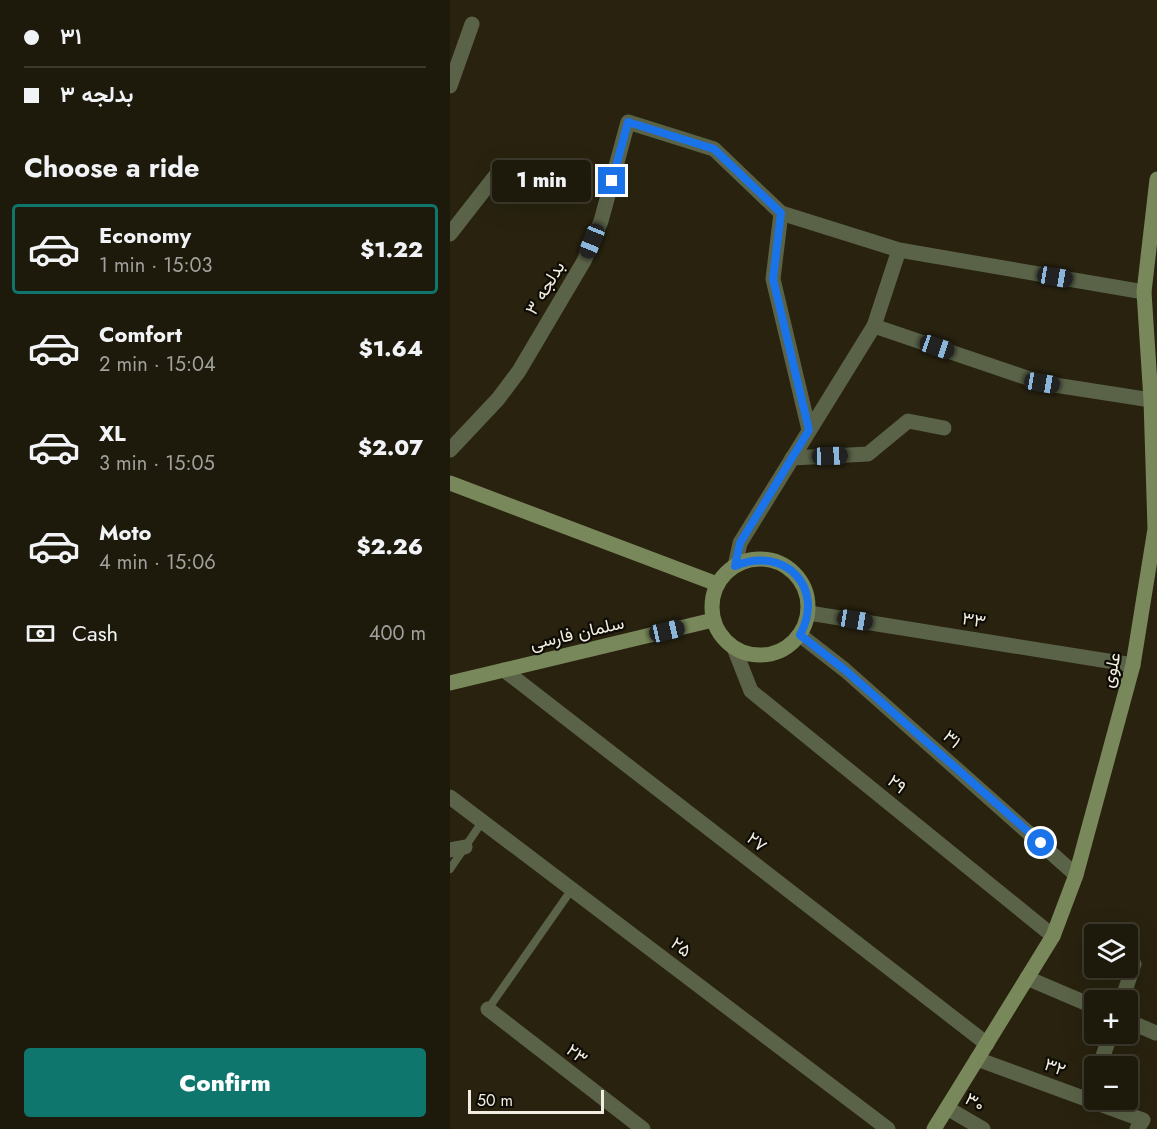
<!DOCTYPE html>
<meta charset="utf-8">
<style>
body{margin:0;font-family:Jost,Vazirmatn,sans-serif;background:#2b2719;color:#f1f3f6;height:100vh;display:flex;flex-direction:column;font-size:22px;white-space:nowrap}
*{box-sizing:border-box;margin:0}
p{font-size:20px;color:#a1a19d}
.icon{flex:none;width:33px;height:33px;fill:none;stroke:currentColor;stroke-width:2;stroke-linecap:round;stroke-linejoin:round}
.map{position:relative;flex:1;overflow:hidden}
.details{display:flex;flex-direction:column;background:#1e1a0b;width:450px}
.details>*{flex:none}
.guide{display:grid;align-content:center;height:132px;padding:0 24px;background:#1e1a0b}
.fabs{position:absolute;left:634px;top:924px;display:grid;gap:12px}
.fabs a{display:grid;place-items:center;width:54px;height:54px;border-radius:6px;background:#1e1a0b;box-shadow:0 6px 24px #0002,0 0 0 2px #3c382c;font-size:30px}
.scale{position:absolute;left:18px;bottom:15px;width:136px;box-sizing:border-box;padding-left:6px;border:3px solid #f1ede1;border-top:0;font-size:16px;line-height:21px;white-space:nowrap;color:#f1ede1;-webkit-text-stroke:4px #0e0c05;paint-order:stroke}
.end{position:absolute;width:27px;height:27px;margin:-14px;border:8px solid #1a73e8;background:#fff;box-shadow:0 0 0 3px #fff}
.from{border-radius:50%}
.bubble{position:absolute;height:42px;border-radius:6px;background:#1e1a0b;box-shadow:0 6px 24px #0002,0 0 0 2px #3c382c;font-size:20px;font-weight:800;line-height:42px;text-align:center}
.car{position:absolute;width:18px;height:36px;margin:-18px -9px;border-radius:8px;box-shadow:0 0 4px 2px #0007;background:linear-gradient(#222 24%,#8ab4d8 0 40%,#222 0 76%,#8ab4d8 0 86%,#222 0)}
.guide b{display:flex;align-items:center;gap:21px;height:57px;font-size:22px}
.guide b+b{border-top:2px solid #3c382c}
.guide i{width:15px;height:15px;background:#f1f3f6}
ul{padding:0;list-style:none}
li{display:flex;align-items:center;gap:18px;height:90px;margin:0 12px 9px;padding:0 12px;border:3px solid transparent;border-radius:6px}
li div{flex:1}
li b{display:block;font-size:22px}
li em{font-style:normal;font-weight:800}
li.on{border-color:#0f766e}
li>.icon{width:54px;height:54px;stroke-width:1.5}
h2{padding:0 24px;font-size:27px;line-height:72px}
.pay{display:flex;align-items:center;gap:15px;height:66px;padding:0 24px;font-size:22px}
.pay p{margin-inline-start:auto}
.primary-button{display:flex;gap:12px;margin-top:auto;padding:12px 24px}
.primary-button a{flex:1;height:69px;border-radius:6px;background:#0f766e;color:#fff;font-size:24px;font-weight:800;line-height:69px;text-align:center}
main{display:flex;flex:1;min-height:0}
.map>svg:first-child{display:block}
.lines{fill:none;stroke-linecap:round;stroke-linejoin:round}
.lane{stroke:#5a6347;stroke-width:8}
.street{stroke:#5a6347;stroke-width:15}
.secondary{stroke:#79885a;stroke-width:15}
.route{stroke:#1a73e8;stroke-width:8}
.labels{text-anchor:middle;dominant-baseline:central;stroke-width:4.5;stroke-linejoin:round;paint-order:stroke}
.street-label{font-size:18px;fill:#f1ede1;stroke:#0e0c05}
</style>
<main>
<section class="details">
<div class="guide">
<b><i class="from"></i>۳۱</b>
<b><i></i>بدلجه ۳</b>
</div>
<h2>Choose a ride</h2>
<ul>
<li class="on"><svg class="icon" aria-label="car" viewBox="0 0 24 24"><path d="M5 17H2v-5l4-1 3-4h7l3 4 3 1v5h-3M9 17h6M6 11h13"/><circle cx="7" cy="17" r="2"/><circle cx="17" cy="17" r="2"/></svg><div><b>Economy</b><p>1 min · 15:03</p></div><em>$1.22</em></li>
<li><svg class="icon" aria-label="car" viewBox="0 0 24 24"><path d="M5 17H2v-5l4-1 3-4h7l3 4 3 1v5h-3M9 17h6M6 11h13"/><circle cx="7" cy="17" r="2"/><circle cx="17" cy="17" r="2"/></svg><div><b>Comfort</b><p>2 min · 15:04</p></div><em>$1.64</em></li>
<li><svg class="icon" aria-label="car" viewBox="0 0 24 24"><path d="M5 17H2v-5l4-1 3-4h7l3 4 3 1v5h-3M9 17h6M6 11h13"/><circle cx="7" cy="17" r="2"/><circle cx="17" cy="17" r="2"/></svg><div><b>XL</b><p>3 min · 15:05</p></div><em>$2.07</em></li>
<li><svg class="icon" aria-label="car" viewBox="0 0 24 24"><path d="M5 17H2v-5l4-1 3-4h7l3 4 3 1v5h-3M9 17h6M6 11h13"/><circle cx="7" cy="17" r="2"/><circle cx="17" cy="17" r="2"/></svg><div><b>Moto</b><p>4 min · 15:06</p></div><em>$2.26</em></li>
</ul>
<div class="pay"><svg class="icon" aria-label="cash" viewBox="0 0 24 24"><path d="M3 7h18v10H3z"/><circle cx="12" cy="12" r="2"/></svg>Cash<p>400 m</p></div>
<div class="primary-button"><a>Confirm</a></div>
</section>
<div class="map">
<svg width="707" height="1129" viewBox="0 0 707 1129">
<rect width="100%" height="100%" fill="#28220f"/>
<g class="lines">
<g class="lane">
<polyline points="0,869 32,822"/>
<polyline points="38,1009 122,889"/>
</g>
<g class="street">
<polyline points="0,86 22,24"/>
<polyline points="331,213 449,250 694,292"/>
<polyline points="0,234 46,175"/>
<polyline points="424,326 592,383 701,400 707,409"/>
<polyline points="0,450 48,399 69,371 134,261 151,221 178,122 264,149 331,213 323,279 359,430"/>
<polyline points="342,458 418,454 458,421 494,428"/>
<polyline points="285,566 290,543 424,326 449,250"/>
<polyline points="359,613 683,665"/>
<polyline points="350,635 395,670 626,875"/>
<polyline points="284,648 301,691 603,936"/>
<polyline points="54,670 537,1044"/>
<polyline points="0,797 438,1129"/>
<polyline points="0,850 15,847"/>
<polyline points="577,978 645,1007"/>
<polyline points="672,1000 684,964"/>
<polyline points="38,1009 193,1129"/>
<polyline points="678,1021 706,1033"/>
<polyline points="527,1059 693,1120 687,1129"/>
<polyline points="650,1064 661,1034"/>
<polyline points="497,1108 533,1129"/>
</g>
<g class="secondary">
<polyline points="0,483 267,584"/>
<circle cx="310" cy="607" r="48"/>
<polyline points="0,683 263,620"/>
<polyline points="484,1129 603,936 626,875 683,665 705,529 701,400 694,292 707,179"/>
</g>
</g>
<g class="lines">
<path class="route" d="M162 181 178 122 264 149 331 213 323 279 359 430 290 543 285 566C334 545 376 587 350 635L395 670 591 843"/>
</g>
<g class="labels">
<g class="street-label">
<text transform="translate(95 288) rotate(-59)">بدلجه ۳</text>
<text transform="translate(524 620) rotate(9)">۳۳</text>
<text transform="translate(127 633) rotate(-13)">سلمان فارسی</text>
<text transform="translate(661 670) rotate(-77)">علوی</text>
<text transform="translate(502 739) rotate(42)">۳۱</text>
<text transform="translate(447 784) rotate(39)">۲۹</text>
<text transform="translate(307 842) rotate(38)">۲۷</text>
<text transform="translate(231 947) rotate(37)">۲۵</text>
<text transform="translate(127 1054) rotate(38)">۲۳</text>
<text transform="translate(605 1067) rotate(20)">۳۲</text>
<text transform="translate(525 1102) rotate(30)">۳۰</text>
</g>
</g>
</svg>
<div class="fabs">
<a><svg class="icon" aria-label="layers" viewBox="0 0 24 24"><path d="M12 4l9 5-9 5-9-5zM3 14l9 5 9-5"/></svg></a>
<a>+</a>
<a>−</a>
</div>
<div class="scale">50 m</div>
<i class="end from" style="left:591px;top:843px"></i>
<i class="end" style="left:162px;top:181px"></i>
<div class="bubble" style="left:42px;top:160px;width:99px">1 min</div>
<i class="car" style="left:142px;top:241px;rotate:202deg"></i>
<i class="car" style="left:605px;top:277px;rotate:100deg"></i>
<i class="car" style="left:487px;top:347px;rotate:109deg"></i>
<i class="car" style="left:592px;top:383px;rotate:99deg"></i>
<i class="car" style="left:380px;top:456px;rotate:88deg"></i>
<i class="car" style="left:405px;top:620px;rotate:99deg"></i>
<i class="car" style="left:217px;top:631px;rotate:77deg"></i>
</div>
</main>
